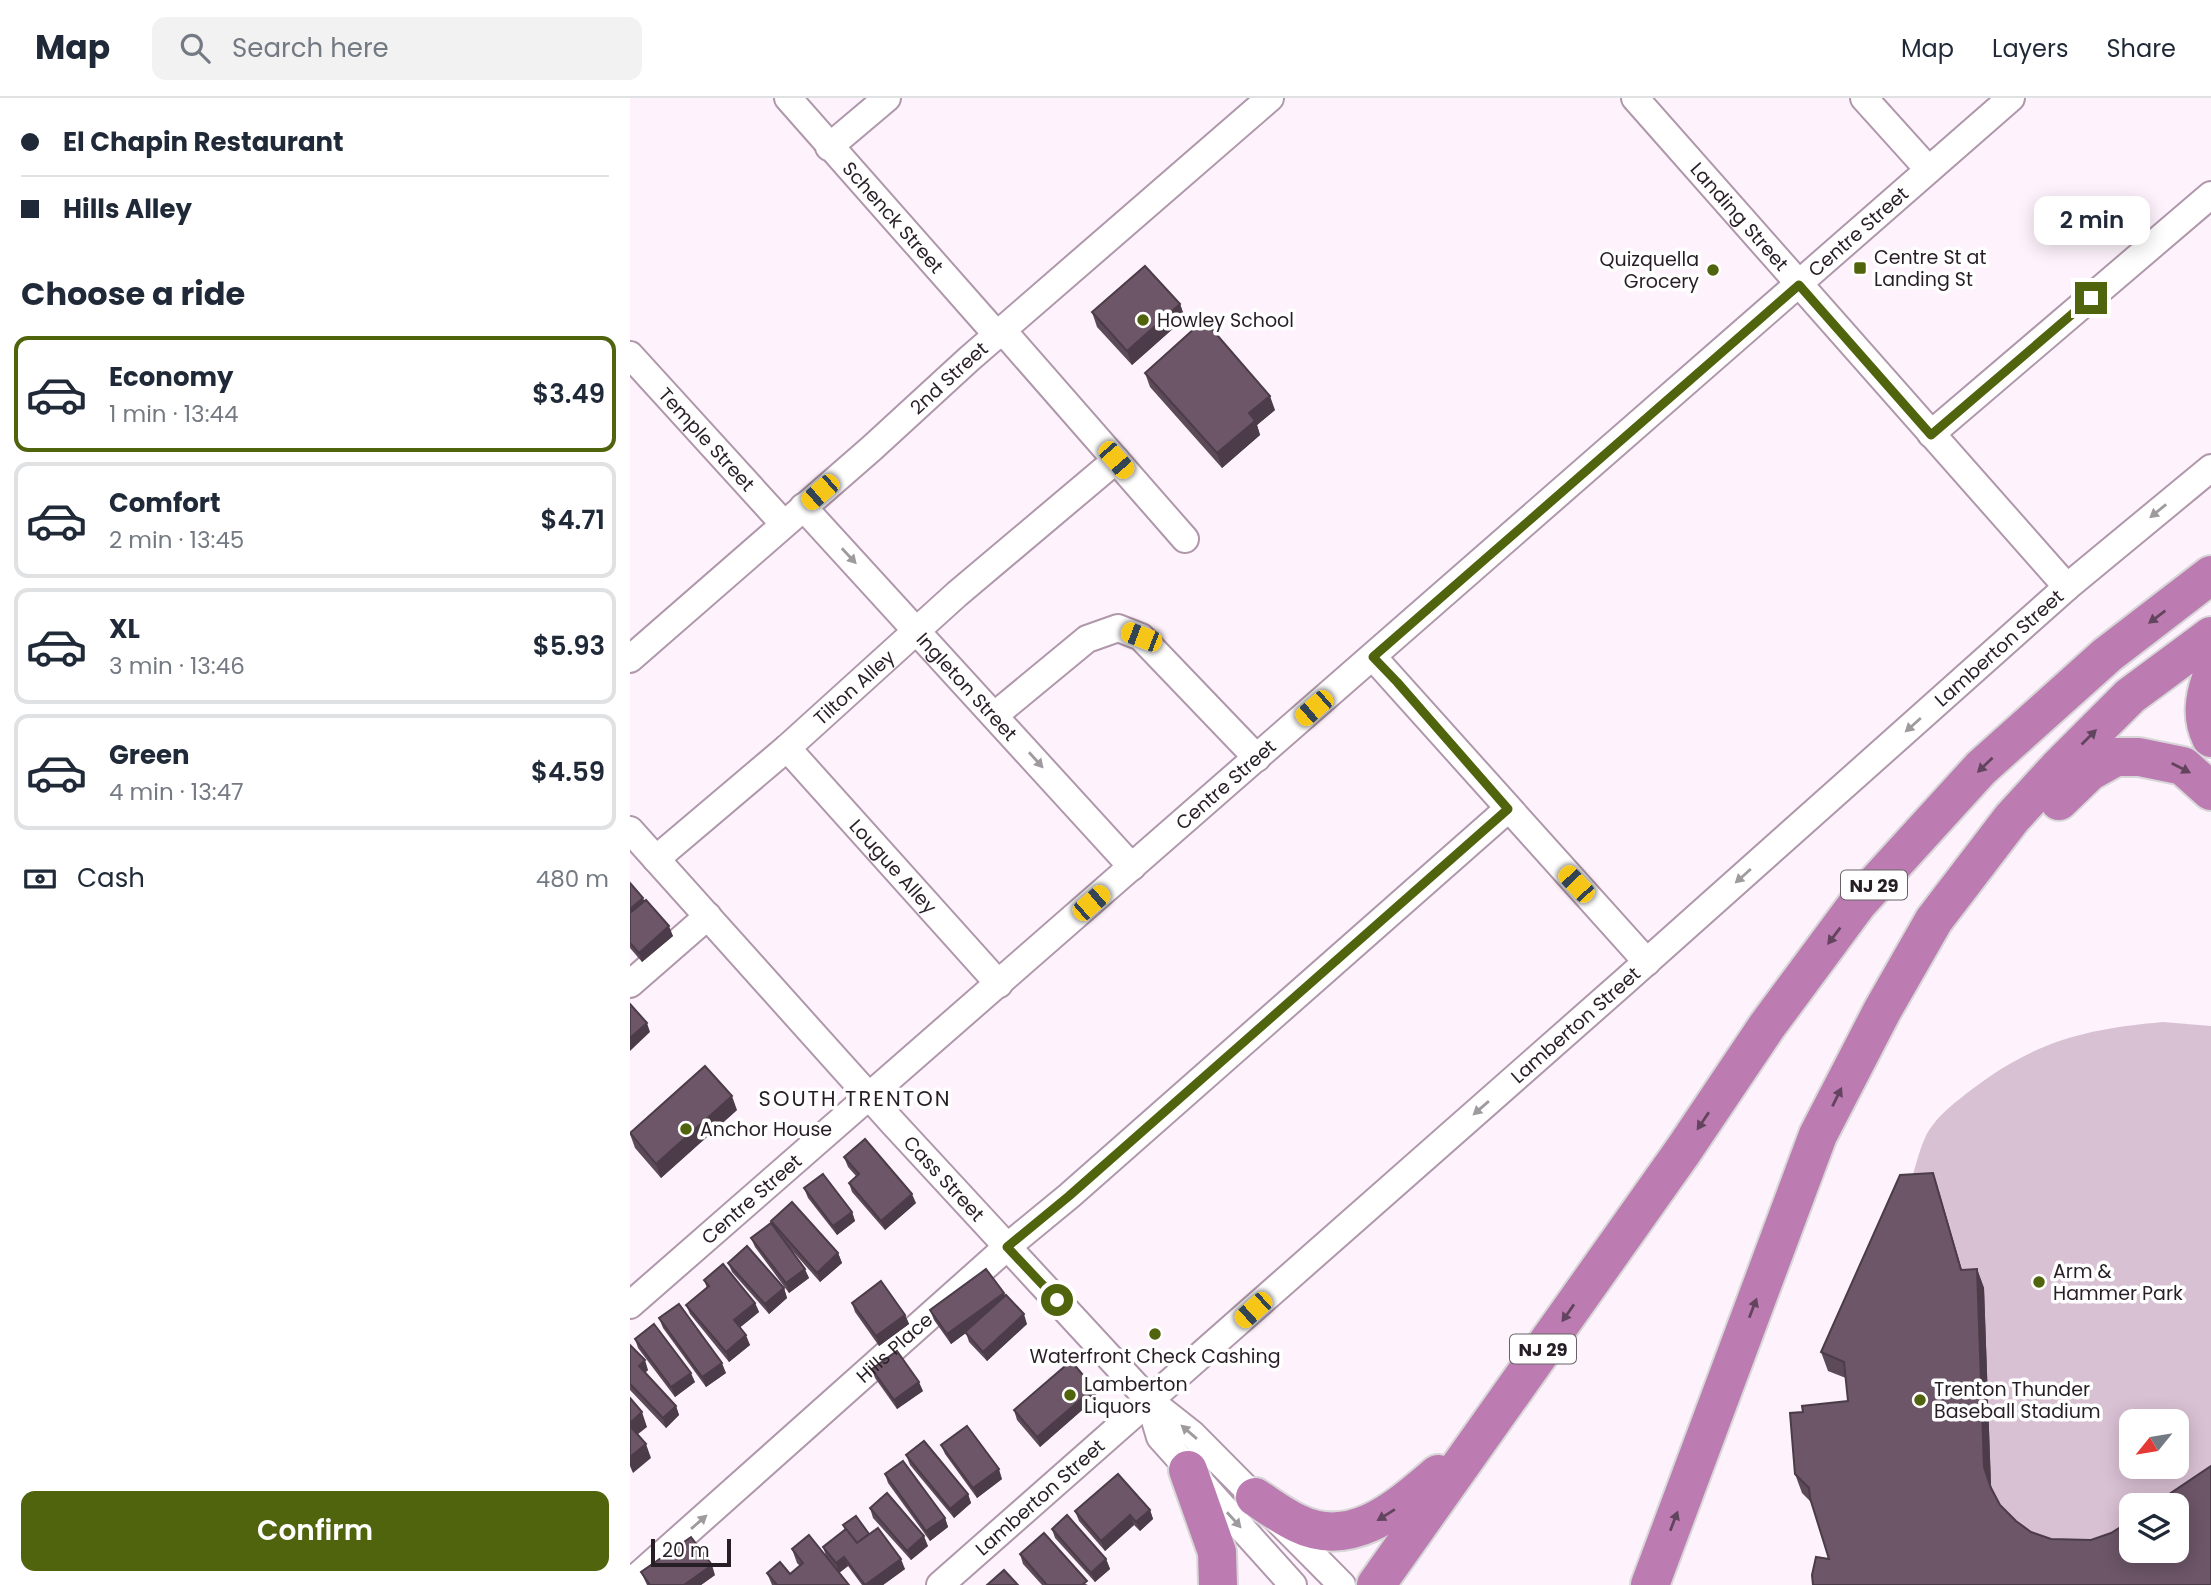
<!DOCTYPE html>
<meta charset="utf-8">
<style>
body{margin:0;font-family:Poppins,sans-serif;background:#f2f2f3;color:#1f2937;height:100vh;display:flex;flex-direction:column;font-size:26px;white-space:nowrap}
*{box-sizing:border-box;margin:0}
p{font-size:23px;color:#747a83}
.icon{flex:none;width:38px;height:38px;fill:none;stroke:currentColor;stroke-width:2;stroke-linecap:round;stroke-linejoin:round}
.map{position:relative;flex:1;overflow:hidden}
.side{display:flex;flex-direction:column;background:#fff;width:630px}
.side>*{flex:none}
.hud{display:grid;align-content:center;height:154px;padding:0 21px;background:#fff}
.needle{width:46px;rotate:240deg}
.fabs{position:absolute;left:1489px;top:1311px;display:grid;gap:14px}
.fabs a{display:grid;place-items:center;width:70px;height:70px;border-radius:14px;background:#fff;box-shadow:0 4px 18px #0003;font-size:35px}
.scale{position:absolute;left:21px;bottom:18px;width:80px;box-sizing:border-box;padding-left:7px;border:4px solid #281f26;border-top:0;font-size:19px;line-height:24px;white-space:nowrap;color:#281f26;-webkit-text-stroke:5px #fff;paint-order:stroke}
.end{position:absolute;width:32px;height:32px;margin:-16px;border:9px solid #50630d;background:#fff;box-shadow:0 0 0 4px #fff}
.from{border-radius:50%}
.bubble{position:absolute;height:49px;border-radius:14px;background:#fff;box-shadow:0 4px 18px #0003;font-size:23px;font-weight:600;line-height:49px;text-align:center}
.car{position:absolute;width:21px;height:42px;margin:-21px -10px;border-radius:9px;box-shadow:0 0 5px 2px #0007;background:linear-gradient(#f5c518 24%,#345 0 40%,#f5c518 0 76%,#345 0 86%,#f5c518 0)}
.hud b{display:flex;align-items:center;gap:24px;height:66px;font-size:26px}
.hud b+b{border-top:2px solid #e0e1e3}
.hud i{width:18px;height:18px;background:#1f2937}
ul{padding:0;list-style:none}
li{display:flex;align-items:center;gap:21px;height:116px;margin:0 14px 10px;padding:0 7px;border:4px solid #e0e1e3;border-radius:14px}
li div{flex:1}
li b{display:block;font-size:26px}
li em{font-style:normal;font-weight:600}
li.current{border-color:#50630d}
li>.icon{width:63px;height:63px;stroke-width:1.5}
h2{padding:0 21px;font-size:32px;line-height:84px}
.pay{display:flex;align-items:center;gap:18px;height:77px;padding:0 21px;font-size:26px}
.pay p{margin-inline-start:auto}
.primary-button{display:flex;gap:14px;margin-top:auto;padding:14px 21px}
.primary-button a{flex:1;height:80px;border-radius:14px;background:#50630d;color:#fff;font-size:28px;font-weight:600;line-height:80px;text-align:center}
header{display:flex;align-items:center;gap:42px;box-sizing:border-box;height:98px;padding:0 35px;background:#fff;border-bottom:2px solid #e0e1e3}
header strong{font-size:33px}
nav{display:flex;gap:38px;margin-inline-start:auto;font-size:24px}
.search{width:490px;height:63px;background:#f2f2f3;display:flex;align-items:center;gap:18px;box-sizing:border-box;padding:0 24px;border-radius:14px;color:#747a83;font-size:26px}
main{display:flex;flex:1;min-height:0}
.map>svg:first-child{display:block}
.green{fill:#d9c1d4;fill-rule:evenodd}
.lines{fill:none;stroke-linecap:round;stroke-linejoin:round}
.minor-casing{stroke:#b097ab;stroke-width:30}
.highway-casing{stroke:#d8d7d8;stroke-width:42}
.minor{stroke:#fff;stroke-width:26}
.highway{stroke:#bc7cb2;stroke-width:38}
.wall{fill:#5d4a59}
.shaded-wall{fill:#4c3c49}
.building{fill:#6c5668;stroke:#4c3c49;stroke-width:2}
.oneway{fill:#9e9a9d}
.oneway2{fill:#63445e}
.route{stroke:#50630d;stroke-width:9}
.poi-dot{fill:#50630d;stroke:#fff;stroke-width:2.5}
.labels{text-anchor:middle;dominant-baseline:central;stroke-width:7;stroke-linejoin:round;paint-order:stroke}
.shield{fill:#fff;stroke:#686267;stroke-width:2}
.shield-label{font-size:18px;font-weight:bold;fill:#281f26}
.street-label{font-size:19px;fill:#281f26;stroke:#fff}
.poi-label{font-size:19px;fill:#281f26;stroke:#fff;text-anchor:start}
.neighbourhood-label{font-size:21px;letter-spacing:2px;fill:#281f26;stroke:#fff}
</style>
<header>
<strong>Map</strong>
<div class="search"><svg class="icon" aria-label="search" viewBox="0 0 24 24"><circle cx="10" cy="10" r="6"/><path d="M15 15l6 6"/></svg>Search here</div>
<nav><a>Map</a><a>Layers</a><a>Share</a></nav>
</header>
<main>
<section class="side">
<div class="hud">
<b><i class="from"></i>El Chapin Restaurant</b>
<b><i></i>Hills Alley</b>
</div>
<h2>Choose a ride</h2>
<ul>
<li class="current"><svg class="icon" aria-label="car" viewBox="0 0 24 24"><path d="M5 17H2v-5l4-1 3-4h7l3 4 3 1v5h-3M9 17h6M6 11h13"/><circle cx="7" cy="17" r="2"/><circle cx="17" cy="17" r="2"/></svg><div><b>Economy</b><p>1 min · 13:44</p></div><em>$3.49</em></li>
<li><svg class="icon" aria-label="car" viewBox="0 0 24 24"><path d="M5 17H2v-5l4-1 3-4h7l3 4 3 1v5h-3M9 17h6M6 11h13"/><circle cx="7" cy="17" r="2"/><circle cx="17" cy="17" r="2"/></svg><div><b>Comfort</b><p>2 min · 13:45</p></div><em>$4.71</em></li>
<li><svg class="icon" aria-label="car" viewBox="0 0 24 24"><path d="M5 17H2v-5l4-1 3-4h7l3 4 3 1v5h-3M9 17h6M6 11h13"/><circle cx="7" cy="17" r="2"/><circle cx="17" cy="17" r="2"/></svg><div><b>XL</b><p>3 min · 13:46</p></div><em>$5.93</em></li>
<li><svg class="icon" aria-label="car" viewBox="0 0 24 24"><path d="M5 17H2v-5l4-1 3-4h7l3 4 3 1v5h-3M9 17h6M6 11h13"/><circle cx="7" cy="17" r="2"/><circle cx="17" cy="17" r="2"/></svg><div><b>Green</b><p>4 min · 13:47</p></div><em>$4.59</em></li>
</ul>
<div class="pay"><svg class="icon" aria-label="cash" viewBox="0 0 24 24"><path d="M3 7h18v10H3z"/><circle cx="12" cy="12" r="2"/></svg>Cash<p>480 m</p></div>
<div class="primary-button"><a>Confirm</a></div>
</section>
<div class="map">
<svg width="1581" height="1487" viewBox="0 0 1581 1487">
<rect width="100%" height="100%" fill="#fef3fc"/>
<path class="green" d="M1533 924 1581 928V1487L1205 1479 1221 1282 1198 1273C1224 1214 1252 1156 1276 1097 1284 1079 1290 1042 1302 1028 1313 1013 1327 1003 1341 992 1405 943 1455 931 1533 924ZM1502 1323H1547V1368H1502ZM1502 1407H1547V1452H1502Z"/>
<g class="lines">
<g class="minor-casing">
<g id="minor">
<path id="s1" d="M158 0 368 238"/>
<path id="s2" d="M1005 0 1437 489"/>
<polyline points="1234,0 1298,71"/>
<polyline points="199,49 257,0"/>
<polyline points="373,233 555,441"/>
<path id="s3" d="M0 257 153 425"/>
<polyline points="1301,336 1581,97"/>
<path id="s4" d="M173 409 502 769"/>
<polyline points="743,559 1017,864"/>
<path id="s5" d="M0 561 242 350 339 261 640 0"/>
<polyline points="365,617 457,541 488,530 511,539 627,660"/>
<path id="s6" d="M157 650 369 886"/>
<path id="s7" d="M0 732 263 1025 519 1302 562 1336 712 1487"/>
<path id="s8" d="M26 761 157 650 327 496 486 362"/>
<polyline points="0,886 78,818"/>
<path id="s9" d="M0 1207 1381 0"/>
<polyline points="519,1302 530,1339 663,1487"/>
<path id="s10" d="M0 1485 377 1149 439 1098 878 711"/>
<path id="s11" d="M310 1487 994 884 1437 489 1581 370"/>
</g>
</g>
<g class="highway-casing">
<g id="highway">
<path d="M1581 580C1574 601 1571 619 1581 640"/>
<polyline points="1429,703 1459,674 1486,659 1509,659 1553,668 1581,693"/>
<polyline points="558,1372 587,1454 588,1487"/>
<path d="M625 1399C639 1408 652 1418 667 1425 722 1452 768 1410 808 1376"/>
<polyline points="746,1487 1053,1053 1137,928 1228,805 1351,670 1477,557 1581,477"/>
<polyline points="1020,1487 1188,1037 1252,913 1304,822 1382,720 1428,670 1500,598 1581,538"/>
</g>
</g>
<use href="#minor" class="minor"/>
<use href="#highway" class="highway"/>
</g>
<g class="wall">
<polygon points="550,206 555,220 502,267 467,229 462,214"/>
<polygon points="515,275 645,312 627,327 630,337 592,370 520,289"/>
<polygon points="0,785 43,838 12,864 0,850"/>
<polygon points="107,1012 31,1080 5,1050 0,1036"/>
<polygon points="214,1059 286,1105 255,1132 222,1094 219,1085 226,1078 218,1069"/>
<polygon points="1303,1075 1309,1094 1332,1172 1347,1171 1354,1190 1361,1388 1370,1407 1386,1423 1401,1434 1421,1441 1581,1487 1199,1461 1181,1404 1172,1395 1165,1376 1173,1314 1218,1303 1216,1280 1198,1273 1191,1254"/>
<polygon points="174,1090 222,1114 225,1123 207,1137 178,1100"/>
<polygon points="141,1123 208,1155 212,1165 190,1184 159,1149 179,1180 159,1195 125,1149 121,1140 142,1127"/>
<polygon points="98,1165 154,1190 157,1200 139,1216 102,1174"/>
<polygon points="74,1182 125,1205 129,1214 110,1229 120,1247 99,1264 60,1216 56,1207 77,1190"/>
<polygon points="374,1195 375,1198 397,1226 357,1263 339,1244 336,1235 321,1246 304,1222 300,1212"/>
<polygon points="222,1205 275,1217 279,1226 249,1248 225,1214"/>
<polygon points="29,1220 96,1275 76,1289 33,1230"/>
<polygon points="5,1241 65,1284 45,1299 8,1250"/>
<polygon points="0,1247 18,1272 15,1275 46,1308 49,1317 36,1330 0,1292"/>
<polygon points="242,1271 293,1293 267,1311 245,1280"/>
<polygon points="467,1299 410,1349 387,1322 384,1312"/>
<polygon points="311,1347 372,1381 347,1400 315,1356"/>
<polygon points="276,1357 338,1396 341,1405 324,1420 280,1367"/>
<polygon points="255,1376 315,1420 318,1429 300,1443 258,1385"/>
<polygon points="240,1410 298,1448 281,1462 243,1420"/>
<polygon points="520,1412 523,1421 510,1433 504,1427 475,1453 449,1423 445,1413"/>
<polygon points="213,1427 239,1436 275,1471 253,1487 232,1487 218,1468 209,1475 219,1487 142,1487 137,1475 160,1476 170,1468 167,1465 162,1451 196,1458 193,1449 215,1432"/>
<polygon points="422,1431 476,1461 480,1471 465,1484 425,1440"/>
<polygon points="390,1456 458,1487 412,1487 393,1466"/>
<polygon points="11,1474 85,1477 71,1487 17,1487"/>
</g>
<g class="shaded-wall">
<polygon points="550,206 555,220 502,267 497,253"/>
<polygon points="640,298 645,312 627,327 630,337 592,370 587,355 619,315"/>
<polygon points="13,800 17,810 0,824 0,811"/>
<polygon points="39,828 43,838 12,864 9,855"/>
<polygon points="17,925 20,934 0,953 0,940"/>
<polygon points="102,998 107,1012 31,1080 26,1066"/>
<polygon points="1303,1075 1309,1094 1337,1191 1331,1172"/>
<polygon points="282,1096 286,1105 255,1132 251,1123"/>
<polygon points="222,1114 225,1123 207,1137 203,1128"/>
<polygon points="208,1155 212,1165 190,1184 187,1175"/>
<polygon points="175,1171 179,1180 159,1195 156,1185"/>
<polygon points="1347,1171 1354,1190 1361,1388 1354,1369"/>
<polygon points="154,1190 157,1200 139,1216 135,1206"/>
<polygon points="374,1195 377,1204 321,1246 317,1236"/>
<polygon points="125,1205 129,1214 107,1232 104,1222"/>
<polygon points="394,1216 397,1226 357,1263 353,1254"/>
<polygon points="275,1217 279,1226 249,1248 246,1238"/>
<polygon points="116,1237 120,1247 99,1264 96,1254"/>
<polygon points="15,1262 18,1272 12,1277 9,1268"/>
<polygon points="92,1265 96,1275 76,1289 72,1279"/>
<polygon points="61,1275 65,1284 45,1299 41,1289"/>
<polygon points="289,1284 293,1293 267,1311 264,1302"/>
<polygon points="464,1290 467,1299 410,1349 407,1339"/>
<polygon points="46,1308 49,1317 36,1330 33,1320"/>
<polygon points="12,1314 17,1329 3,1340 0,1331 0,1325"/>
<polygon points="16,1346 21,1360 3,1375 0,1368 0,1359"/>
<polygon points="369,1371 372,1381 347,1400 343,1390"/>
<polygon points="338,1396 341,1405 324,1420 320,1411"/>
<polygon points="520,1412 523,1421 510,1433 506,1424"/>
<polygon points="500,1417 504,1427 475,1453 471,1443"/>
<polygon points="315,1420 318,1429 300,1443 296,1433"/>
<polygon points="294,1438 298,1448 281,1462 277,1453"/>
<polygon points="214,1459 218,1468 209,1475 206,1465"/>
<polygon points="271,1461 275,1471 253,1487 236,1487"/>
<polygon points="476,1461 480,1471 465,1484 461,1475"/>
<polygon points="82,1467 85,1477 71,1487 54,1487"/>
</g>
<g class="building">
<polygon points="515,168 550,206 497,253 462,214"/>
<polygon points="574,222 640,298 619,315 625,323 587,355 515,275"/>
<polygon points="0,785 13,800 0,811"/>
<polygon points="16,802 39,828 9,855 0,845 0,815"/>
<polygon points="0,906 17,925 0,940"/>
<polygon points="75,968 102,998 26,1066 0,1035"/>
<polygon points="235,1041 282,1096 251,1123 219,1085 229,1076 214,1059"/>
<polygon points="1303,1075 1331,1172 1347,1171 1354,1369 1361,1390 1370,1407 1386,1423 1401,1434 1421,1441 1461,1442 1481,1435 1502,1422 1502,1452 1547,1452 1547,1407 1523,1407 1581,1368 1581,1487 1183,1487 1182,1477 1186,1459 1199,1461 1180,1400 1179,1390 1165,1376 1160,1315 1173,1314 1172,1308 1218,1303 1214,1264 1191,1254 1270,1077"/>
<polygon points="193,1076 222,1114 203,1128 174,1090"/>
<polygon points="162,1104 208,1155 187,1175 141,1123"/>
<polygon points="141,1125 175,1171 156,1185 121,1140"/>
<polygon points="117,1148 154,1190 135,1206 98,1165"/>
<polygon points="93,1166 125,1205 104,1222 116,1237 96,1254 56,1207 79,1188 74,1182"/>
<polygon points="356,1171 374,1195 317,1236 300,1212"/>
<polygon points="251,1183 275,1217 246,1238 222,1205"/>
<polygon points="376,1197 394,1216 353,1254 335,1234"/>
<polygon points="49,1206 92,1265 72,1279 29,1220"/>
<polygon points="24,1226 61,1275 41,1289 5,1241"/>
<polygon points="0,1247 15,1262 9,1268 46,1308 33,1320 0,1286"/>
<polygon points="267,1253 289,1284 264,1302 242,1271"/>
<polygon points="441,1263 464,1290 407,1339 384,1312"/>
<polygon points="0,1300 12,1314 0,1325"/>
<polygon points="0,1328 16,1346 0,1359"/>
<polygon points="337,1328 369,1371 343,1390 311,1347"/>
<polygon points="294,1343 338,1396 320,1411 276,1357"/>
<polygon points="273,1363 315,1420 296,1433 255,1376"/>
<polygon points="488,1376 520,1412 506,1424 500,1417 471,1443 445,1413"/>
<polygon points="257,1395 294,1438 277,1453 240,1410"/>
<polygon points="437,1417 476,1461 461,1475 422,1431"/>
<polygon points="226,1418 239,1436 227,1445 213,1427"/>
<polygon points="248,1430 271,1461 235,1487 214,1459 206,1465 193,1449 216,1431 227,1445"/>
<polygon points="414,1435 457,1483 452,1487 417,1487 390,1456"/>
<polygon points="179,1437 219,1487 147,1487 137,1475 150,1464 160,1476 173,1465 162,1451"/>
<polygon points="61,1439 82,1467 54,1487 20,1487 11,1474"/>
<polygon points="374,1472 388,1487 357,1487"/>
</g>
<defs><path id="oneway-solid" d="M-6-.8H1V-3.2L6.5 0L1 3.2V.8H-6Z" transform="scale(1.75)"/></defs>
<g class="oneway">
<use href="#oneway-solid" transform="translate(1528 413) rotate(141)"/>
<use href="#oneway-solid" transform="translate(219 458) rotate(47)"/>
<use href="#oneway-solid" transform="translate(1283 627) rotate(138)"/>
<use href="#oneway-solid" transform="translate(406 662) rotate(48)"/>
<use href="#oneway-solid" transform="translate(1113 778) rotate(138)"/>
<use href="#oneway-solid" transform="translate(851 1010) rotate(139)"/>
<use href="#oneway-solid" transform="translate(559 1334) rotate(-139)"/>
<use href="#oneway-solid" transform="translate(604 1422) rotate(48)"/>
<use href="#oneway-solid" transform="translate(69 1424) rotate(-41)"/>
</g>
<g class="oneway2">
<use href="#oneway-solid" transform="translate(1527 519) rotate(143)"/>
<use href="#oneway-solid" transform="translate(1459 639) rotate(-45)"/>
<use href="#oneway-solid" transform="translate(1355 667) rotate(136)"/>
<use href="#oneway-solid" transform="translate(1551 670) rotate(27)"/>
<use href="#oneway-solid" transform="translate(1204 838) rotate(127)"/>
<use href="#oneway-solid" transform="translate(1207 999) rotate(-64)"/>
<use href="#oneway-solid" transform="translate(1073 1023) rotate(124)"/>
<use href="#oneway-solid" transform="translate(1123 1210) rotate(-69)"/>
<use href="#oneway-solid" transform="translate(938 1215) rotate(125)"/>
<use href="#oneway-solid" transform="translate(756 1417) rotate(148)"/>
<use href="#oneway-solid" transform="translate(1044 1423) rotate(-69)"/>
</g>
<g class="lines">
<polyline class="route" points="427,1202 377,1149 439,1098 878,711 767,584 743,559 1169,187 1301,337 1461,200"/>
</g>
<g class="poi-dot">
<rect x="1223" y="163" width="14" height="14" rx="3.5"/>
<circle cx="1083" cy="172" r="7"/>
<circle cx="513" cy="222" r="7"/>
<circle cx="56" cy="1031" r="7"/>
<circle cx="1409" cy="1184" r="7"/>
<circle cx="525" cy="1236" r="7"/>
<circle cx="440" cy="1297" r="7"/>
<circle cx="1290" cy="1302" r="7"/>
</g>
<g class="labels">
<g class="shield">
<rect x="1211" y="772.5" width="66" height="29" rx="5"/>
<rect x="880" y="1236.5" width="66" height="29" rx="5"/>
</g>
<g class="shield-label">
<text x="1244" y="787">NJ 29</text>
<text x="913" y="1251">NJ 29</text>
</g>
<g class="street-label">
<text stroke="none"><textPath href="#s2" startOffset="158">Landing Street</textPath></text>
<text stroke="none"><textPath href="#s1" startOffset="159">Schenck Street</textPath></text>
<text stroke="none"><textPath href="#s9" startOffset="1631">Centre Street</textPath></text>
<text stroke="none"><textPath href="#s5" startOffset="425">2nd Street</textPath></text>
<text stroke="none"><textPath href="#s3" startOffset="114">Temple Street</textPath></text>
<text stroke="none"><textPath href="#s11" startOffset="1414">Lamberton Street</textPath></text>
<text stroke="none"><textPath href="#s4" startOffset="243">Ingleton Street</textPath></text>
<text stroke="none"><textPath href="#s8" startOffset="262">Tilton Alley</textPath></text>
<text stroke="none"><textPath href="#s9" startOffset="791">Centre Street</textPath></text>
<text stroke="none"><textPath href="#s6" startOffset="159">Lougue Alley</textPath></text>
<text stroke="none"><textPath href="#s11" startOffset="847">Lamberton Street</textPath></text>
<text stroke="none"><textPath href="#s7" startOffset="469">Cass Street</textPath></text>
<text stroke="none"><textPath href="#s9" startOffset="161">Centre Street</textPath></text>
<text stroke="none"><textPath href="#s10" startOffset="354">Hills Place</textPath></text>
<text stroke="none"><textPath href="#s11" startOffset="133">Lamberton Street</textPath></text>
</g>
<g class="poi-label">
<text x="1244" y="159">Centre St at<tspan x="1244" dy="22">Landing St</tspan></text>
<text x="1069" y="161" text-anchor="end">Quizquella<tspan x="1069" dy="22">Grocery</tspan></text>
<text x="527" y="222">Howley School</text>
<text x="70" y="1031">Anchor House</text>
<text x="1423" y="1173">Arm &amp;<tspan x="1423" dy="22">Hammer Park</tspan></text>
<text x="525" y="1258" text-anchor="middle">Waterfront Check Cashing</text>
<text x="454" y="1286">Lamberton<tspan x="454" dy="22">Liquors</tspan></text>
<text x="1304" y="1291">Trenton Thunder<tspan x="1304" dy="22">Baseball Stadium</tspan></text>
</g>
<g class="neighbourhood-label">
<text x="225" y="1000">SOUTH TRENTON</text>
</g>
</g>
</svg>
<div class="fabs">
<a><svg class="needle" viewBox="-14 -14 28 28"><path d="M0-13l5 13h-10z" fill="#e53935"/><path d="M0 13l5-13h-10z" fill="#747a83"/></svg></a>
<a><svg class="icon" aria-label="layers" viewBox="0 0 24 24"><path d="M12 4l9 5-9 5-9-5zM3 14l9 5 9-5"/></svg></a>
</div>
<div class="scale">20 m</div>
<i class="end from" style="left:427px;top:1202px"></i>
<i class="end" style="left:1461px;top:200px"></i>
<div class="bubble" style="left:1404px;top:98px;width:116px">2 min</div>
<i class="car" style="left:486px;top:362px;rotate:139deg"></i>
<i class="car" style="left:190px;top:394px;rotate:229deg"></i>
<i class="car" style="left:511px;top:539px;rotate:291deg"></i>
<i class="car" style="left:684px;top:610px;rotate:229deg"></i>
<i class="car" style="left:946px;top:786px;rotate:317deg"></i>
<i class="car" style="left:461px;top:805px;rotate:49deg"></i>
<i class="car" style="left:623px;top:1212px;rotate:228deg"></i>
</div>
</main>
